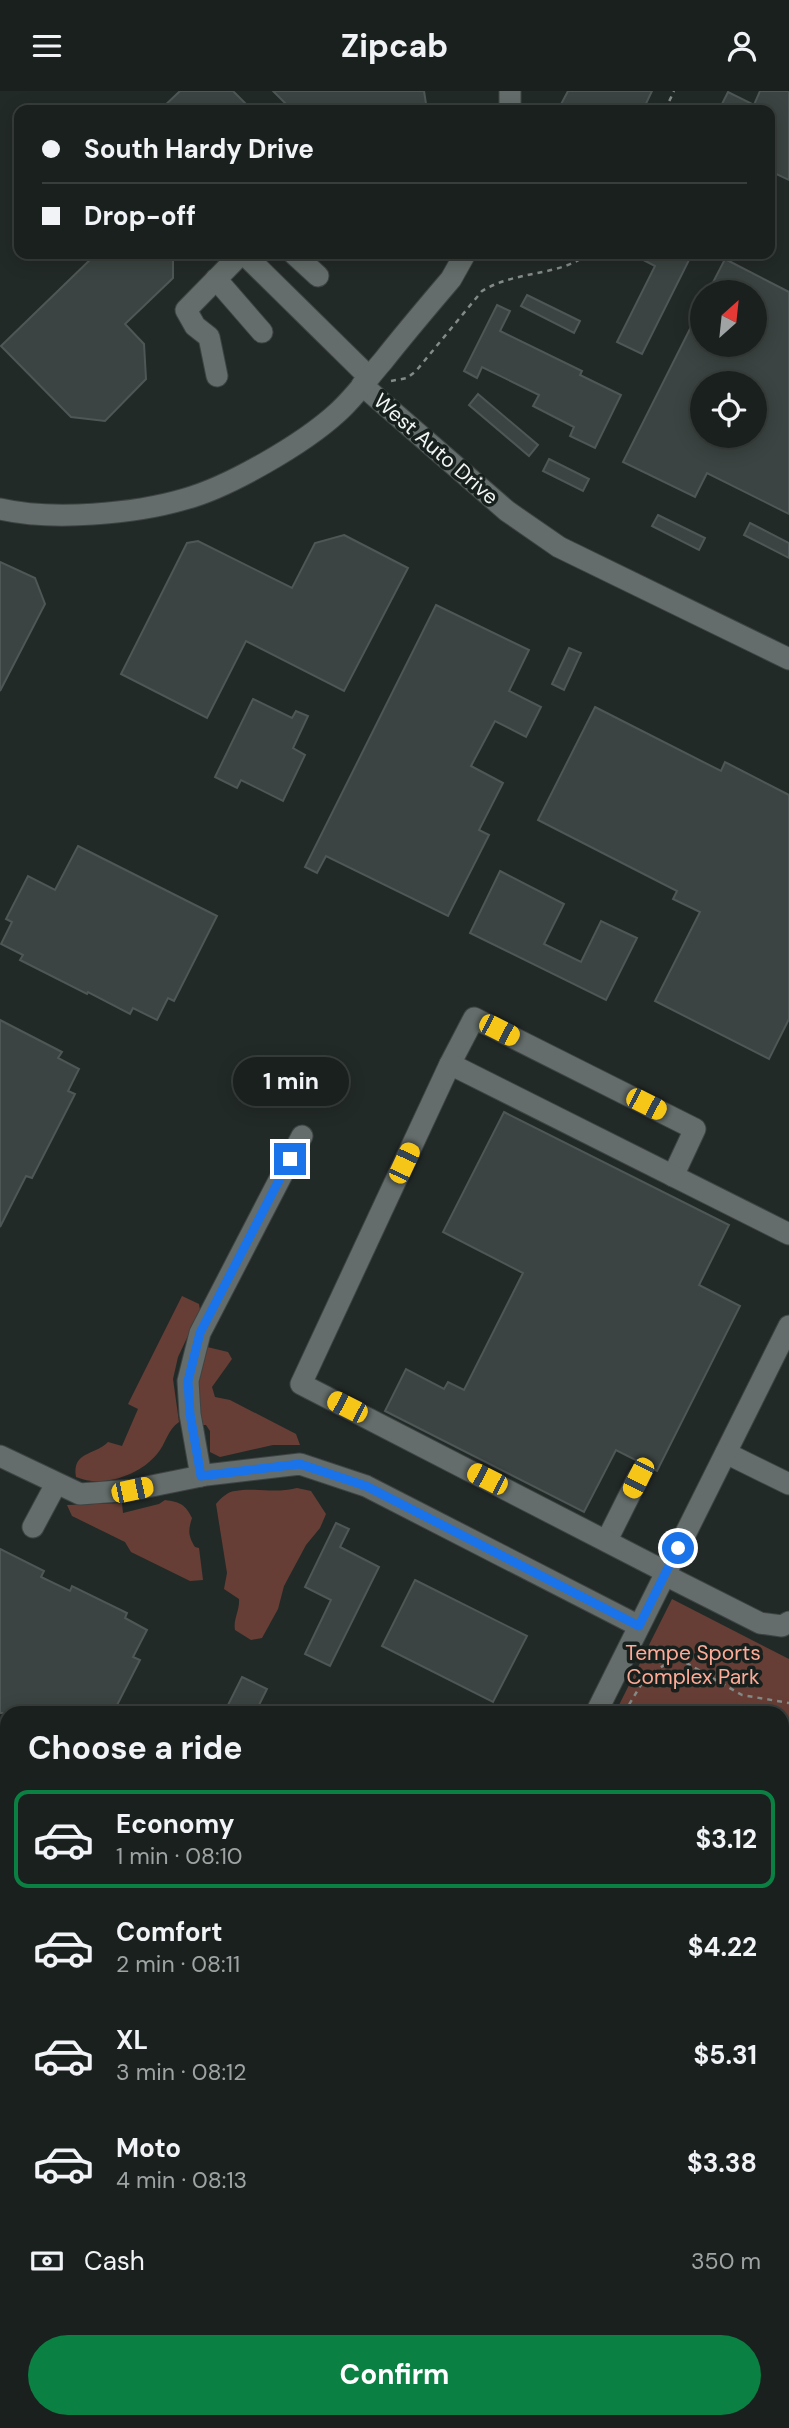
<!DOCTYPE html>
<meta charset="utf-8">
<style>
body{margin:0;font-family:"DM Sans",sans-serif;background:#232827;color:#f1f3f6;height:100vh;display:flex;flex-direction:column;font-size:26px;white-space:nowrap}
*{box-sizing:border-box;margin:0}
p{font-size:23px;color:#9fa3a4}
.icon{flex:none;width:38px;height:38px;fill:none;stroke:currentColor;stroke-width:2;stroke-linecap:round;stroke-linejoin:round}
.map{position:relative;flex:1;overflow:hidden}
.drawer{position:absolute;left:0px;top:1615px;width:789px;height:723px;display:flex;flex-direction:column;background:#1a201e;border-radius:21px 21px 0 0;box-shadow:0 4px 18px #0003,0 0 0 2px #383e3c}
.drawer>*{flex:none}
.top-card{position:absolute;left:14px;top:14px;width:761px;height:154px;border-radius:14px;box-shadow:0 4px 18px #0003,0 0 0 2px #383e3c;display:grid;align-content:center;height:154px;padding:0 28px;background:#1a201e}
.needle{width:46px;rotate:27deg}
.fabs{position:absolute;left:690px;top:189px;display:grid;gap:14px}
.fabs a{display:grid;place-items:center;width:77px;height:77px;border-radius:50%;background:#1a201e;box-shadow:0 4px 18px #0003,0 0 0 2px #383e3c;font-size:35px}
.end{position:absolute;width:32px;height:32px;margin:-16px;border:9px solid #1a73e8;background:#fff;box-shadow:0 0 0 4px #fff}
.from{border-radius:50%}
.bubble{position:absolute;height:49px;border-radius:24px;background:#1a201e;box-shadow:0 4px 18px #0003,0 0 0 2px #383e3c;font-size:23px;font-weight:700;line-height:49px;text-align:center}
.car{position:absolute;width:21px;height:42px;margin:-21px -10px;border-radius:9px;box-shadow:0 0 5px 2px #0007;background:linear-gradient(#f5c518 24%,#345 0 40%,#f5c518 0 76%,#345 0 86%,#f5c518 0)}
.top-card b{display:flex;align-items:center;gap:24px;height:66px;font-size:26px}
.top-card b+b{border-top:2px solid #383e3c}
.top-card i{width:18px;height:18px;background:#f1f3f6}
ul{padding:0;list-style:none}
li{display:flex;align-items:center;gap:21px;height:98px;margin:0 14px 10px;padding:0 14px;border:4px solid transparent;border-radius:14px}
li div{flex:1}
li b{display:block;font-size:26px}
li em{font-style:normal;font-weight:700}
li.active{border-color:#0b8043}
li>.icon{width:63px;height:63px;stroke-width:1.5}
h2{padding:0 28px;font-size:32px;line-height:84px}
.pay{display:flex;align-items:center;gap:18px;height:77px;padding:0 28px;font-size:26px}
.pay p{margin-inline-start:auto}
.cta{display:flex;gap:14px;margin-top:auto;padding:14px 28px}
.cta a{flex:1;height:80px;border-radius:42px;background:#0b8043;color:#fff;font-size:28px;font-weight:700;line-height:80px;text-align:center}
header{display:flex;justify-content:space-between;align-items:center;height:91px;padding:0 28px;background:#1a201e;font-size:32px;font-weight:700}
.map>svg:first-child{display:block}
.green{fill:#673e35}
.building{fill:#3b4442;stroke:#4f5756;stroke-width:2;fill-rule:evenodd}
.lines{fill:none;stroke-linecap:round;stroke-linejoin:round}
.minor-casing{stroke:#3e4443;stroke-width:23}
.path{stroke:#838a88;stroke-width:2.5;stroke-dasharray:5 5;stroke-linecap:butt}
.minor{stroke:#646d6b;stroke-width:21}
.route{stroke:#1a73e8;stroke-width:9}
.labels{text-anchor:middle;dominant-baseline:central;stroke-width:7;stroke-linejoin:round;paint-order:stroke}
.street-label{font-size:21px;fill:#f1f6f5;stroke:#18201e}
.park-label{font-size:21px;fill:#feac98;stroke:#18201e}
</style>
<header><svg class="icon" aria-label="menu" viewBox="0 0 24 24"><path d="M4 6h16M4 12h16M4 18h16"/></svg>Zipcab<svg class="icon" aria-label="person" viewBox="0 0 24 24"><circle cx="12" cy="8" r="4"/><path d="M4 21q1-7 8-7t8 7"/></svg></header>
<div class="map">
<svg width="789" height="2337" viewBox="0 0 789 2337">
<rect width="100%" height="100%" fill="#222a28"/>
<g class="green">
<path d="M182 1205 199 1213 200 1219 178 1266 173 1288 179 1331C167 1339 166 1353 157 1363 139 1385 102 1397 76 1386 72 1360 94 1365 108 1351L122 1355 138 1318 128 1313Z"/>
<path d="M207 1256 228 1261 232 1268 212 1296 215 1306 230 1309 296 1343 300 1354H273L220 1366 210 1361V1340L206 1334H201C198 1301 194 1287 207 1256Z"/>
<path d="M297 1397 311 1400 326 1423 320 1437 306 1454 284 1495 278 1518 262 1547 251 1549 235 1539C233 1528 240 1519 239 1508L224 1498 227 1482 216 1413C221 1407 227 1401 235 1400 255 1396 273 1403 297 1397Z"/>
<path d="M165 1409C180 1411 185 1413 192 1427 188 1439 188 1445 195 1456L199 1457 203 1489 190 1490 131 1461 125 1451 72 1425 67 1414 122 1412 123 1422 159 1413Z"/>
<polygon points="672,1508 789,1568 789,2337 259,2337 262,2331 782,2331 782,1622 615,1622"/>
</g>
<g class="building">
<polygon points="180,0 233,0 252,19 160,19"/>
<polygon points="273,0 424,0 427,19 292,19"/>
<polygon points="568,0 652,0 643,19 558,19"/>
<polygon points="760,0 789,0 789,89 770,80 770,68 776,57 770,54 770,19 719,19 728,1 754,14"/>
<polygon points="96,163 173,163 173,187 125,233 144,253 146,288 105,330 71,326 1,255"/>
<polygon points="632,163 692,163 642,263 617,251 655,175"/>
<path d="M725 168 789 201V423L707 382 695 406 623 371 702 214V254H754V201H708ZM702 292H754V345H702Z"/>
<polygon points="527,204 580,230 574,242 521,215"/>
<polygon points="497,214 510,220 500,240 582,280 580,284 621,304 595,357 570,345 574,336 533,315 539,304 482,276 477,287 464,280"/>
<polygon points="478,303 538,354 529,365 469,314"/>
<polygon points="549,368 589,388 583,400 543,380"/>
<polygon points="658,424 705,447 699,459 652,435"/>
<polygon points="750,432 789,452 789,467 744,444"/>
<polygon points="344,444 408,477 344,600 246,550 207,627 121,583 187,452 198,450 292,497 315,452"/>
<polygon points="0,471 35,487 45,513 0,600"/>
<polygon points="436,514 529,559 509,600 541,616 526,646 495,630 471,675 503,692 479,739 489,744 448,825 326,765 317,782 305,776"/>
<polygon points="569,557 581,562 564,599 552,593"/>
<polygon points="253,608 292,627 296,620 308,625 293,657 305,664 283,710 241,689 237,697 215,686"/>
<polygon points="595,616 721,680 725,671 789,704 789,928 769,968 655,910 700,821 673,808 677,800 538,729"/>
<polygon points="78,755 217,825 174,910 168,907 157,929 133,917 130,923 88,901 87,903 20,869 23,864 1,853 12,831 6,828 28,785 55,799"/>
<polygon points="500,780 564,813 544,853 581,871 601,830 637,847 606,909 470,842"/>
<polygon points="0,929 62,961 58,967 79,978 68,1000 75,1003 32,1087 26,1085 0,1136"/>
<polygon points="504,1021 729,1134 699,1194 740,1215 657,1380 616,1359 584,1421 385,1320 406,1278 444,1298 448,1291 464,1299 523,1182 443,1141"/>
<polygon points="336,1432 349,1438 340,1456 379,1476 330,1575 305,1563 331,1509 305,1496"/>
<polygon points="0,1458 44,1480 41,1486 70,1500 72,1495 127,1522 125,1527 147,1539 133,1566 140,1569 113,1622 0,1622"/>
<polygon points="415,1489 527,1545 493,1611 382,1555"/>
<polygon points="242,1586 267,1598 255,1622 224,1622"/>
</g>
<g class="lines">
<g class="minor-casing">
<g id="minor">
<polyline points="510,19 510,0"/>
<polyline points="244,163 369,286"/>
<polyline points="294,163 318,185"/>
<polyline points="216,188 262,241"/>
<polyline points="217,285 209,246 195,235 186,219 241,163"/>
<polyline points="362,294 507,420 559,456 789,568"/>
<path d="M0 418C52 430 134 423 185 408 229 396 303 353 337 322 354 307 368 287 383 270 405 242 428 215 451 188L465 163"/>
<polyline points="450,973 474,927 695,1038 673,1085"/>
<polyline points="726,1362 789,1393"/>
<polyline points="0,1365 80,1403 132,1399 206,1384 300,1373 366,1395 639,1535"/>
<polyline points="201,1385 190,1323 188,1290 200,1242 302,1045"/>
<polyline points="33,1436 56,1393"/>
<polyline points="607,1449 638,1387"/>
<polyline points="666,1481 301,1293 450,973 789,1143"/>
<polyline points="665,1484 760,1532 782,1535 789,1531"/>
<polyline points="596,1622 789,1235"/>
<polyline points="239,2337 242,2331"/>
</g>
</g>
<g class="path">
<polyline points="665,19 674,0"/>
<path d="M391 290 407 287 416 280 482 200C516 179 558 186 588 163"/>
<polyline points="624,1622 645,1587 676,1566 742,1604 789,1612"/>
<polyline points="782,1773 789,1763"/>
<polyline points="782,2031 789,2038"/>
</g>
<use href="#minor" class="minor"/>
</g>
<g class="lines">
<polyline class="route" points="290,1068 200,1242 188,1290 190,1323 201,1385 300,1373 366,1395 639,1535 678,1457"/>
</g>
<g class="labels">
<g class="street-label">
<text transform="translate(436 358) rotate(41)">West Auto Drive</text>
</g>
<g class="park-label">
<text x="693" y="1562">Tempe Sports<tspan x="693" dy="24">Complex Park</tspan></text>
</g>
</g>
</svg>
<div class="fabs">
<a><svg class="needle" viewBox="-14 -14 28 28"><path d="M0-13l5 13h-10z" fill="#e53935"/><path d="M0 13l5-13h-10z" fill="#9fa3a4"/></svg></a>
<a><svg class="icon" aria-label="locate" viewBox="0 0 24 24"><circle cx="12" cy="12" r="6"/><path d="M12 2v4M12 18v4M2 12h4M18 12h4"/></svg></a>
</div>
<i class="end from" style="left:678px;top:1457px"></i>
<i class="end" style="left:290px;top:1068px"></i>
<div class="bubble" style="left:233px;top:966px;width:116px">1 min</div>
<i class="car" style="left:499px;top:939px;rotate:117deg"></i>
<i class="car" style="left:646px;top:1013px;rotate:117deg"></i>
<i class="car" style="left:404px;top:1072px;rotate:25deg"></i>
<i class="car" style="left:347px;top:1316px;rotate:297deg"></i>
<i class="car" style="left:638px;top:1387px;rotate:207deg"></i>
<i class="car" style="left:487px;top:1388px;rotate:297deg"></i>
<i class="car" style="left:132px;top:1399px;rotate:78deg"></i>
<div class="top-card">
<b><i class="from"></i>South Hardy Drive</b>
<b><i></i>Drop-off</b>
</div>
<section class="drawer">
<h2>Choose a ride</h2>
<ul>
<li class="active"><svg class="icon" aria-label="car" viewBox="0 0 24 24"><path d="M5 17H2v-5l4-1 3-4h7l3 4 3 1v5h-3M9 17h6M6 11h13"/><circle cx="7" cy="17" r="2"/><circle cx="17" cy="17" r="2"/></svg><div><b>Economy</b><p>1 min · 08:10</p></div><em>$3.12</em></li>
<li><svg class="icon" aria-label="car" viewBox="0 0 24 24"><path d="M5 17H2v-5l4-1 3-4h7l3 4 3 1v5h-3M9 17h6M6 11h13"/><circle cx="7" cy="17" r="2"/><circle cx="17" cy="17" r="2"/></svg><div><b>Comfort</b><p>2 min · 08:11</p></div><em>$4.22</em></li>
<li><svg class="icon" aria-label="car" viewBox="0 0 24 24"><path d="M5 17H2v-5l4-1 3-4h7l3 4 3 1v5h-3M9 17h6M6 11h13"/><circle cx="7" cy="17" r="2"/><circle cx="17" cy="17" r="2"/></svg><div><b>XL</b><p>3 min · 08:12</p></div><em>$5.31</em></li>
<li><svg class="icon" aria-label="car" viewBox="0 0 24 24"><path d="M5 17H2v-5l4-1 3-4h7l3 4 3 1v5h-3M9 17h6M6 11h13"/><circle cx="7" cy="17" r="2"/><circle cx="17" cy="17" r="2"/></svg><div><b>Moto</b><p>4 min · 08:13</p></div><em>$3.38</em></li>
</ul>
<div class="pay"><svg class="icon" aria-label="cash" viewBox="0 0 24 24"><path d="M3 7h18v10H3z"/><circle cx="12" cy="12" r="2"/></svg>Cash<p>350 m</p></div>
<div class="cta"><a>Confirm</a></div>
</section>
</div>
